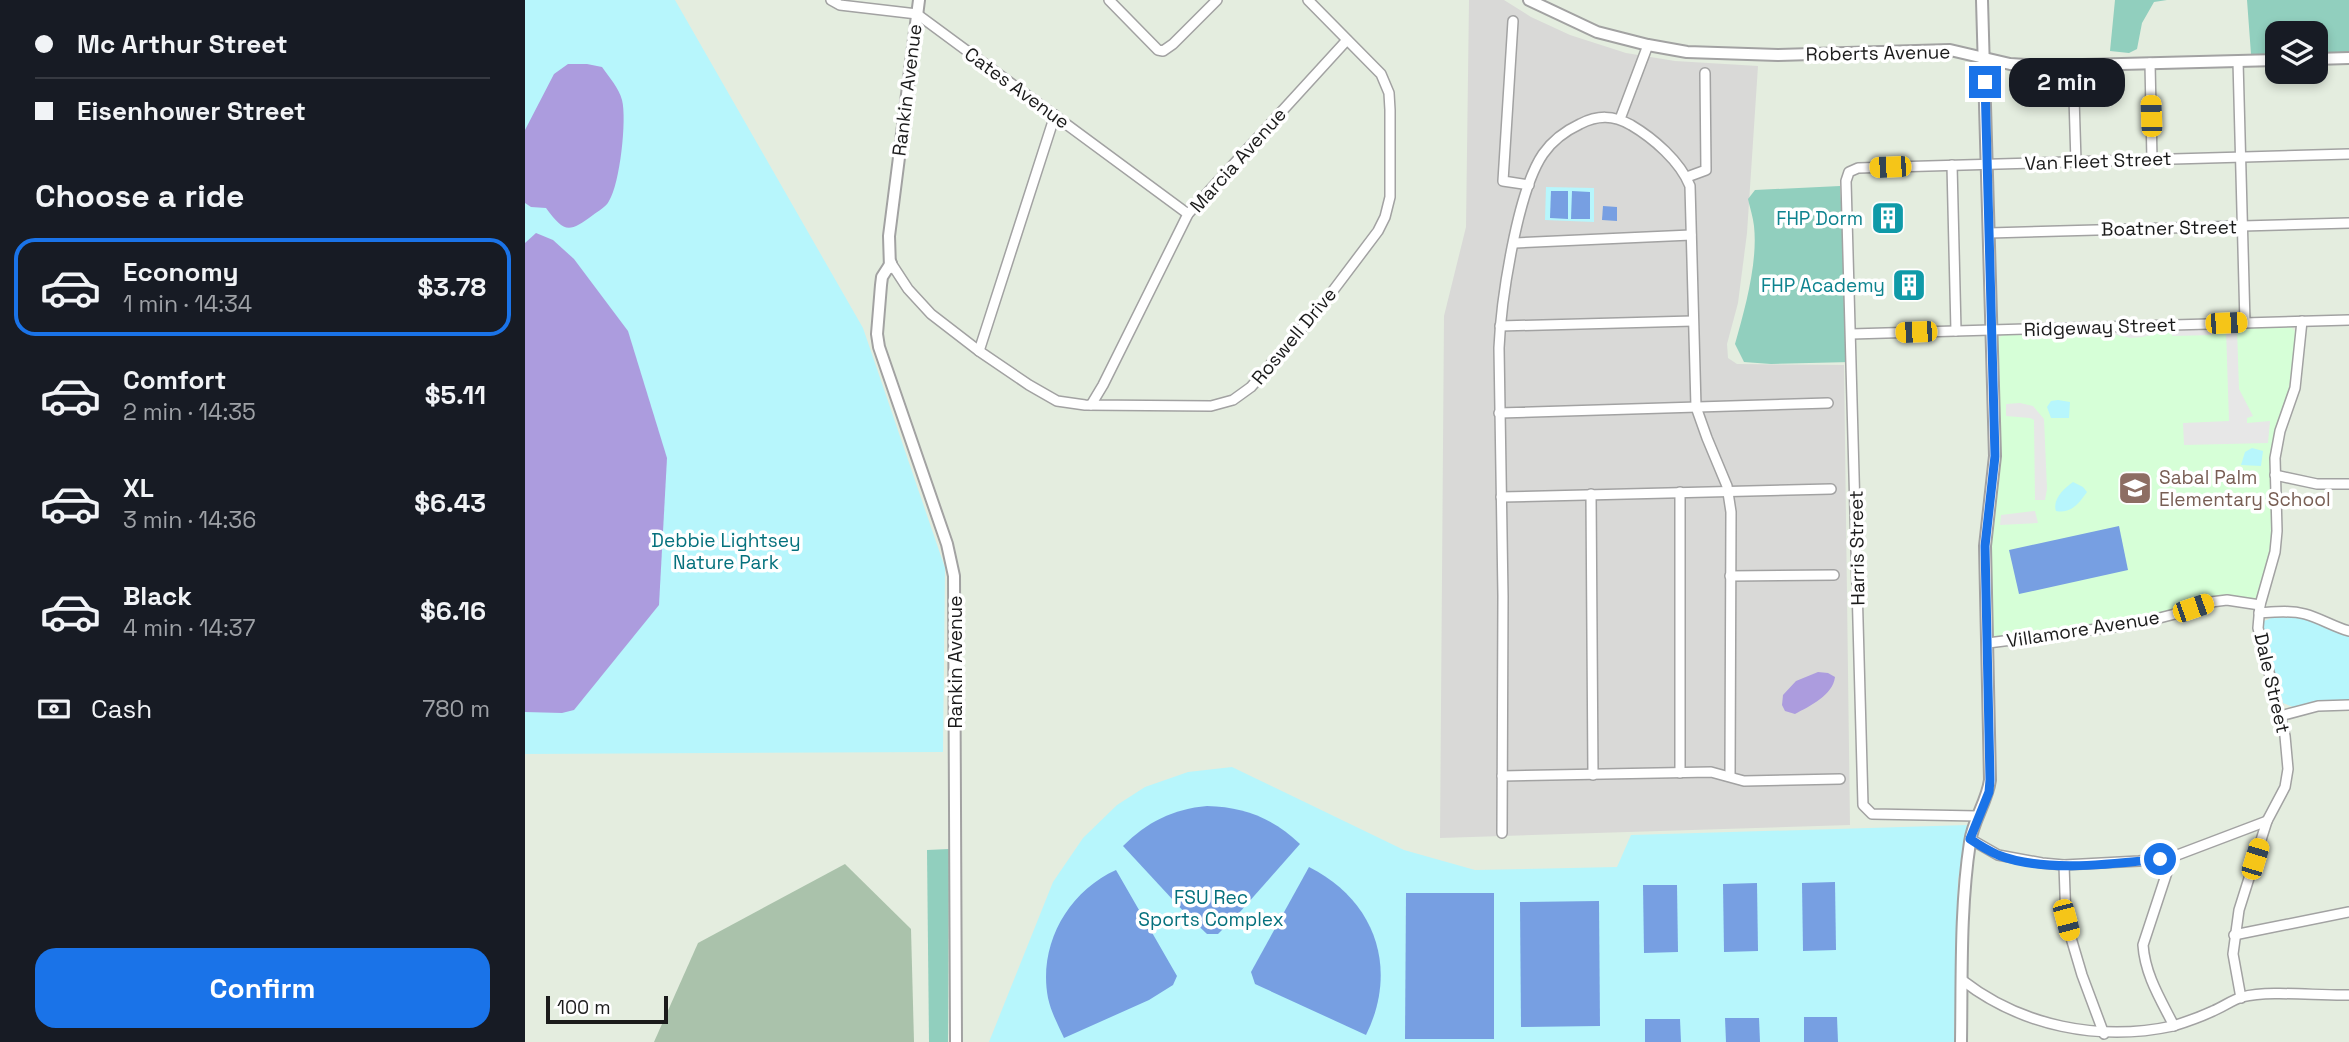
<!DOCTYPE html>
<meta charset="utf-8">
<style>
body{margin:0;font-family:"Space Grotesk",sans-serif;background:#242831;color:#f1f3f6;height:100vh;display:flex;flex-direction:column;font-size:26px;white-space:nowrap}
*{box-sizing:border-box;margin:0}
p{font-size:23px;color:#9ea1a6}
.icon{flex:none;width:38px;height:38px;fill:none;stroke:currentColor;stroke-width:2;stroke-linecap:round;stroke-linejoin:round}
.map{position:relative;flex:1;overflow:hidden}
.sheet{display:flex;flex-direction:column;background:#171b24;width:525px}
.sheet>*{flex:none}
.top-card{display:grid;align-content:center;height:154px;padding:0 35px;background:#171b24}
.controls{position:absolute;left:1740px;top:21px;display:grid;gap:14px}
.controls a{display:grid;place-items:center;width:63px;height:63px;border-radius:14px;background:#171b24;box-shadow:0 4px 10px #0003;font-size:35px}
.scale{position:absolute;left:21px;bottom:18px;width:122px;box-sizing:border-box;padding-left:7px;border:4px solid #1b1b1b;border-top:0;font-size:19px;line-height:24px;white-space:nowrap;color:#1b1b1b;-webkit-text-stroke:5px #fff;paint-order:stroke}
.end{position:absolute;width:32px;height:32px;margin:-16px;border:9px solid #1a73e8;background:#fff;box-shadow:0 0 0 4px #fff}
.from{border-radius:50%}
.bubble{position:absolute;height:49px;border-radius:21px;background:#171b24;box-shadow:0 4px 10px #0003;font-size:23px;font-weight:800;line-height:49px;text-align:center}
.car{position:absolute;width:21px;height:42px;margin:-21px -10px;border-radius:9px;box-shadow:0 0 5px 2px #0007;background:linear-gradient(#f5c518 24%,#345 0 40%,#f5c518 0 76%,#345 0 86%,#f5c518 0)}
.top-card b{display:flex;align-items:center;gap:24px;height:66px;font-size:26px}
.top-card b+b{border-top:2px solid #363941}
.top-card i{width:18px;height:18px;background:#f1f3f6}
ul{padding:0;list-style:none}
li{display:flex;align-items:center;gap:21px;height:98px;margin:0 14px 10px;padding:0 21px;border:4px solid transparent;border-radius:21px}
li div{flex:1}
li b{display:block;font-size:26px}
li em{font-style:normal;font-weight:800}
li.current{border-color:#1a73e8}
li>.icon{width:63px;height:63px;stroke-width:1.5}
h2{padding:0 35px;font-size:32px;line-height:84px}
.pay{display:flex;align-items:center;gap:18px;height:77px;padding:0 35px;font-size:26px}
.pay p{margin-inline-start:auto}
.cta{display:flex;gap:14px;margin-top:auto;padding:14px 35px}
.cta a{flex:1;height:80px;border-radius:21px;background:#1a73e8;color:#fff;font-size:28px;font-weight:800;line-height:80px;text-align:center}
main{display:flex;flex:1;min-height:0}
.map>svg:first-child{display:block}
.residential{fill:#d9d9d7}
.education{fill:#d6ffd7}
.construction{fill:#aac2ab}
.forest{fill:#91cfbe}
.park{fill:#b7f6fc}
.pitch{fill:#779fe2}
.parking{fill:#e7e7e7}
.water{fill:#ac9cde}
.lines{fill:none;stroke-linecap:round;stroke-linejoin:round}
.minor-casing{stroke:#a2a2a2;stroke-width:12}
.tertiary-casing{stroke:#a2a2a2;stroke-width:14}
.minor{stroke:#fff;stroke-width:9}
.tertiary{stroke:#fff;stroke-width:10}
.route{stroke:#1a73e8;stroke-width:9}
.labels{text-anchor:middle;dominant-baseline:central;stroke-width:7;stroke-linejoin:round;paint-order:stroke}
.street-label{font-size:19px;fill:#1b1b1b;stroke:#fff}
.culture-label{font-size:19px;fill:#0d838f;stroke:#fff;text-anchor:end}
.education-label{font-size:19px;fill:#785e54;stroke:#fff;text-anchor:start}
.park-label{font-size:19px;fill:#05717d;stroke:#fff}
</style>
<main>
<section class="sheet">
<div class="top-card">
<b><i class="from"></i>Mc Arthur Street</b>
<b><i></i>Eisenhower Street</b>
</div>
<h2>Choose a ride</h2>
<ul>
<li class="current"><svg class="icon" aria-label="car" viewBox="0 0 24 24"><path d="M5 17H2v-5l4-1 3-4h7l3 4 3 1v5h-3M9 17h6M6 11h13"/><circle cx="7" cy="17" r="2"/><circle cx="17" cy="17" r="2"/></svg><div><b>Economy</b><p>1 min · 14:34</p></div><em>$3.78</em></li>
<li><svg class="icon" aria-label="car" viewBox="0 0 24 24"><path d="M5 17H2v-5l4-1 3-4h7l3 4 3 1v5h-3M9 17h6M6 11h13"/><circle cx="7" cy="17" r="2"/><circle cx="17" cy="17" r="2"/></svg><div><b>Comfort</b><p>2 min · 14:35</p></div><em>$5.11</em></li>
<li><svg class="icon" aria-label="car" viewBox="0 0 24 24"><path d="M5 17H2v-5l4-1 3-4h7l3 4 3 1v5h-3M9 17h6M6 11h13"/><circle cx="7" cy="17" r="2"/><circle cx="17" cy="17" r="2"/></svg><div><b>XL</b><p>3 min · 14:36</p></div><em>$6.43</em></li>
<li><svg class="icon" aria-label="car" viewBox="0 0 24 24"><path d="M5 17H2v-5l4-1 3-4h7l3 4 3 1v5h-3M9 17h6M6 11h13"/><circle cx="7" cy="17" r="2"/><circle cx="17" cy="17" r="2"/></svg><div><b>Black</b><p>4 min · 14:37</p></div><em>$6.16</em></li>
</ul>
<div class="pay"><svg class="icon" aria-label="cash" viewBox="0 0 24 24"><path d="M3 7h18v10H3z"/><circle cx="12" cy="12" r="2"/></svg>Cash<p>780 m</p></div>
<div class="cta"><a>Confirm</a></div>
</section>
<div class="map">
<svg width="1824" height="1042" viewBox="0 0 1824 1042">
<rect width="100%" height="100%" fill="#e4eddf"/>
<polygon class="residential" points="944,0 979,0 1006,17 1045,35 1101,53 1150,61 1233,66 1222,233 1213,303 1202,344 1203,358 1212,364 1319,365 1325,825 915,838 919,316 941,227"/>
<polygon class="education" points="1712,327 1766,327 1771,332 1764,389 1747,446 1748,535 1732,600 1713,598 1617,619 1468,638 1465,534 1475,466 1472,339 1478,335"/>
<polygon class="construction" points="320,864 386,929 389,1042 129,1042 173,943"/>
<g class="forest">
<polygon points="1590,0 1642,0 1629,2 1617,23 1612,49 1604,53 1585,51"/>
<polygon points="1722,0 1824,0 1824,54 1790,54 1790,33 1752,33 1752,54 1726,54"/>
<path d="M1315 186 1326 362 1246 364 1219 362 1210 344C1220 309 1233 262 1229 226 1228 217 1225 208 1223 199L1230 190Z"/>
<polygon points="424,849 423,1042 404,1042 402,850"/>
</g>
<g class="park">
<polygon points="0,0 150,0 338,328 420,568 418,752 0,754"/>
<polygon points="1021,187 1069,188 1069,222 1020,220"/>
<polygon points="1533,400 1545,402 1544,418 1526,418 1522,407 1526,401"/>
<polygon points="1727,448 1738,451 1736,466 1716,465 1720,452"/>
<path d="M1548 482 1558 487 1562 492C1554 503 1546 514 1531 511 1527 500 1539 488 1548 482Z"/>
<polygon points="1751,616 1774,616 1824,634 1824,700 1790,701 1768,707 1758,703 1749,677 1736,626 1737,622"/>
<polygon points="707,767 879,850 950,870 1092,867 1106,835 1443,825 1433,880 1429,1042 464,1042 528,882 558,838 592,805 620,787 663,772"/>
</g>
<g class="pitch">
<polygon points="1026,191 1043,191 1043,219 1025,218"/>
<polygon points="1047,191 1065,192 1065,219 1046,219"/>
<polygon points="1078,206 1092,207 1092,221 1077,220"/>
<polygon points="1594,526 1603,570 1494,594 1484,550"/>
<path d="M682 806C719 807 748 818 775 844L714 913 693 934H682L661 914 598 846C622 822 648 809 682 806Z"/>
<path d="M784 867C850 900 874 968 841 1035L730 984 726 972Z"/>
<path d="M591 870 652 976 648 985 624 1000 539 1038C533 1025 526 1012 523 998 513 946 542 892 591 870Z"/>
<polygon points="1310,882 1311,950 1278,951 1277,883"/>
<polygon points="1232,883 1233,951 1199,952 1198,884"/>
<polygon points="1118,885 1152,885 1153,952 1119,953"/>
<polygon points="881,893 969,893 969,1039 880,1039"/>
<polygon points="1074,901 1075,1026 996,1027 995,902"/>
<polygon points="1279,1017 1312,1017 1313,1042 1279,1042"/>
<polygon points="1200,1018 1234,1018 1235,1042 1201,1042"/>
<polygon points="1120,1019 1155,1019 1156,1042 1120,1042"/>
</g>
<g class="parking">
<polygon points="1686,324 1687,335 1647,336 1647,325"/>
<polygon points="1640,325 1630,334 1618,337 1606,338 1591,335 1583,326"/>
<polygon points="1701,329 1712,329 1714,389 1728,416 1722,418 1722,423 1745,421 1743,443 1659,445 1658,423 1704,421"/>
<polygon points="1495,403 1508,406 1519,419 1522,489 1520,500 1510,500 1509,420 1505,418 1481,416 1481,404"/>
<polygon points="1510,511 1513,523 1475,525 1476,515"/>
</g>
<g class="water">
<path d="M43 64H62L77 67C84 77 94 88 97 100 102 119 95 184 84 201 81 207 73 211 68 215 43 234 39 232 21 208L6 207 0 203V130L29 74Z"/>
<polygon points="11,233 28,240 49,259 103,331 142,458 134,605 49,710 37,713 0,712 0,243"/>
<path d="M1293 672 1303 673 1310 677C1308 695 1285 706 1270 714L1260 711 1257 705 1258 695 1271 681Z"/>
</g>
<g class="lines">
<g class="minor-casing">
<g id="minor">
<polyline points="306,0 315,5 392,14 663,214"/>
<polyline points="584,0 633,50 638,51 648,44 692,0"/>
<polyline points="988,21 978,181 1004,185"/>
<polyline points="1713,61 1720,323"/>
<polyline points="1625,63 1627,160"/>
<polyline points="1548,65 1551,162"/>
<polyline points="1095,119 1123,45"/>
<polyline points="1427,165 1431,331"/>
<polyline points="1162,177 1181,170 1180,73"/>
<polyline points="1464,233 1824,223"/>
<polyline points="990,243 1166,235"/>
<polyline points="366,263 383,289 406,314 454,351 504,385 532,401 560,405 686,406 708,400 726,387 801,300 853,231 860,217 865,197 865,110 864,93 856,74 783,0"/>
<polyline points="975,326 1168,321"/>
<polyline points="1326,334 1824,320"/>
<polyline points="454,351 530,115"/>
<polyline points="566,405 578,385 663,214 822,40"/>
<polyline points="974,413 1303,403"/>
<polyline points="1750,475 1792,484 1824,484"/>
<polyline points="1066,494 1068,775"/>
<polyline points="976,497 1306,489"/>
<polyline points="1205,576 1309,575"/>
<path d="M1734 613C1749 612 1765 610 1780 614 1795 618 1809 627 1824 631"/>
<polyline points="1463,643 1611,624 1650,614 1686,602 1702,600 1735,605"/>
<polyline points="1755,716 1793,706 1824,705"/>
<polyline points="1155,773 1155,492"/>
<polyline points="977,776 1186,772 1219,781 1315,779"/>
<polyline points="1452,816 1347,814 1338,805 1321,181 1324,172 1333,168 1824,154"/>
<path d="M977 833 978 596 974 348C976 301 992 192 1018 154 1027 141 1040 131 1055 124 1073 115 1088 115 1106 125 1128 138 1155 161 1165 186L1171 407 1182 438 1202 486 1206 512 1205 776"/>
<polyline points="1445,839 1473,855 1517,863 1539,865 1614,861 1647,857 1742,821"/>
<path d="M1647 857 1618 945C1620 975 1636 1000 1649 1026"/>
<polyline points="1539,865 1541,921 1557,975 1579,1034"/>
<polyline points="1709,935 1824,912"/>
<path d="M1437 980C1496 1026 1574 1042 1648 1026 1661 1022 1675 1017 1688 1011 1698 1007 1707 1000 1717 997 1745 990 1793 996 1824 995"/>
<polyline points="1716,998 1708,954 1714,910 1742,821 1760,787 1763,769 1760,736 1733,628 1735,605 1750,552 1752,531 1750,458 1755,431 1770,388 1777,321"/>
</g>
</g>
<g class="tertiary-casing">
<g id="tertiary">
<polyline points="1004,0 1072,32 1123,45 1162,52 1253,55 1425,50 1485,64 1519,66 1752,60"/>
<polyline points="1790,59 1824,58"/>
<polyline points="366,263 357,277 356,285 352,334 354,347 422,544 429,576 431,1042"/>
<polyline points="365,268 364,236 394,0"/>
<path d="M1436 1042C1437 975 1435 908 1445 842 1448 820 1462 802 1465 780L1460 546 1470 456 1457 0"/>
</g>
</g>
<use href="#minor" class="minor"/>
<use href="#tertiary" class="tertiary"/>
</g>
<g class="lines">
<path class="route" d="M1460 82 1470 456 1460 546 1465 780 1464 792 1445 839C1454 845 1464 851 1473 855 1519 873 1587 864 1635 859"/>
</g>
<defs>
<g id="building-square" transform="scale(1.75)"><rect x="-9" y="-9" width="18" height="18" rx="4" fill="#0f9aa8" stroke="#fff"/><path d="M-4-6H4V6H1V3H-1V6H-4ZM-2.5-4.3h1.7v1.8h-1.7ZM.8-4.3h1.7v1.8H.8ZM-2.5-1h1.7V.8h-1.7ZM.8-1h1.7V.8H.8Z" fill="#fff"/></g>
<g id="school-square" transform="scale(1.75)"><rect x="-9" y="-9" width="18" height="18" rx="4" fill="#8d6e63" stroke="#fff"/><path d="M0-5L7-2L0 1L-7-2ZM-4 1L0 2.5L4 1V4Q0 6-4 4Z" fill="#fff"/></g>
</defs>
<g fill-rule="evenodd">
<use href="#building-square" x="1363" y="218"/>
<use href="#building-square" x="1384" y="285"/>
<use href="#school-square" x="1610" y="488"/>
</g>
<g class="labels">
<g class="street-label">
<text transform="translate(1353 53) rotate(-1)">Roberts Avenue</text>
<text transform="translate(492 88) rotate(36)">Cates Avenue</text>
<text transform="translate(382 90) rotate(-83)">Rankin Avenue</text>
<text transform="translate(713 160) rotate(-48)">Marcia Avenue</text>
<text transform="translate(1573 161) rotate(-2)">Van Fleet Street</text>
<text transform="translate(1644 228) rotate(-1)">Boatner Street</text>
<text transform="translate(1575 327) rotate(-2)">Ridgeway Street</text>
<text transform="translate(769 336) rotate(-50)">Roswell Drive</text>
<text transform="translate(1332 548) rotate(-91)">Harris Street</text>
<text transform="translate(1558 629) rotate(-9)">Villamore Avenue</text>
<text transform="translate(430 662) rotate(-90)">Rankin Avenue</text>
<text transform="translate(1747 683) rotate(77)">Dale Street</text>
</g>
<g class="culture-label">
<text x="1338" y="218">FHP Dorm</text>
<text x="1360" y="285">FHP Academy</text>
</g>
<g class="education-label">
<text x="1634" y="477">Sabal Palm<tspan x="1634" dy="22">Elementary School</tspan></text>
</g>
<g class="park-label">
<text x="201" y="540">Debbie Lightsey<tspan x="201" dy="22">Nature Park</tspan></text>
<text x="686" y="897">FSU Rec<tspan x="686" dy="22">Sports Complex</tspan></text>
</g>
</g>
</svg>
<div class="controls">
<a><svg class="icon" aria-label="layers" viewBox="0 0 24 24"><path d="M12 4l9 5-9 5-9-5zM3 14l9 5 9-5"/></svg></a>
</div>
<div class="scale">100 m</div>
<i class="end from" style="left:1635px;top:859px"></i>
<i class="end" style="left:1460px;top:82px"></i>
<div class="bubble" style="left:1484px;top:58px;width:116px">2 min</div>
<i class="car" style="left:1626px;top:116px;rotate:358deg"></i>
<i class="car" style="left:1365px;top:167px;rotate:268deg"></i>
<i class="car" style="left:1701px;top:323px;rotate:88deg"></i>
<i class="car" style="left:1391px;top:332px;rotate:268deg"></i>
<i class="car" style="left:1668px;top:608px;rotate:71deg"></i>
<i class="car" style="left:1730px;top:859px;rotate:17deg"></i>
<i class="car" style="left:1541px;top:920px;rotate:165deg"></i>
</div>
</main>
